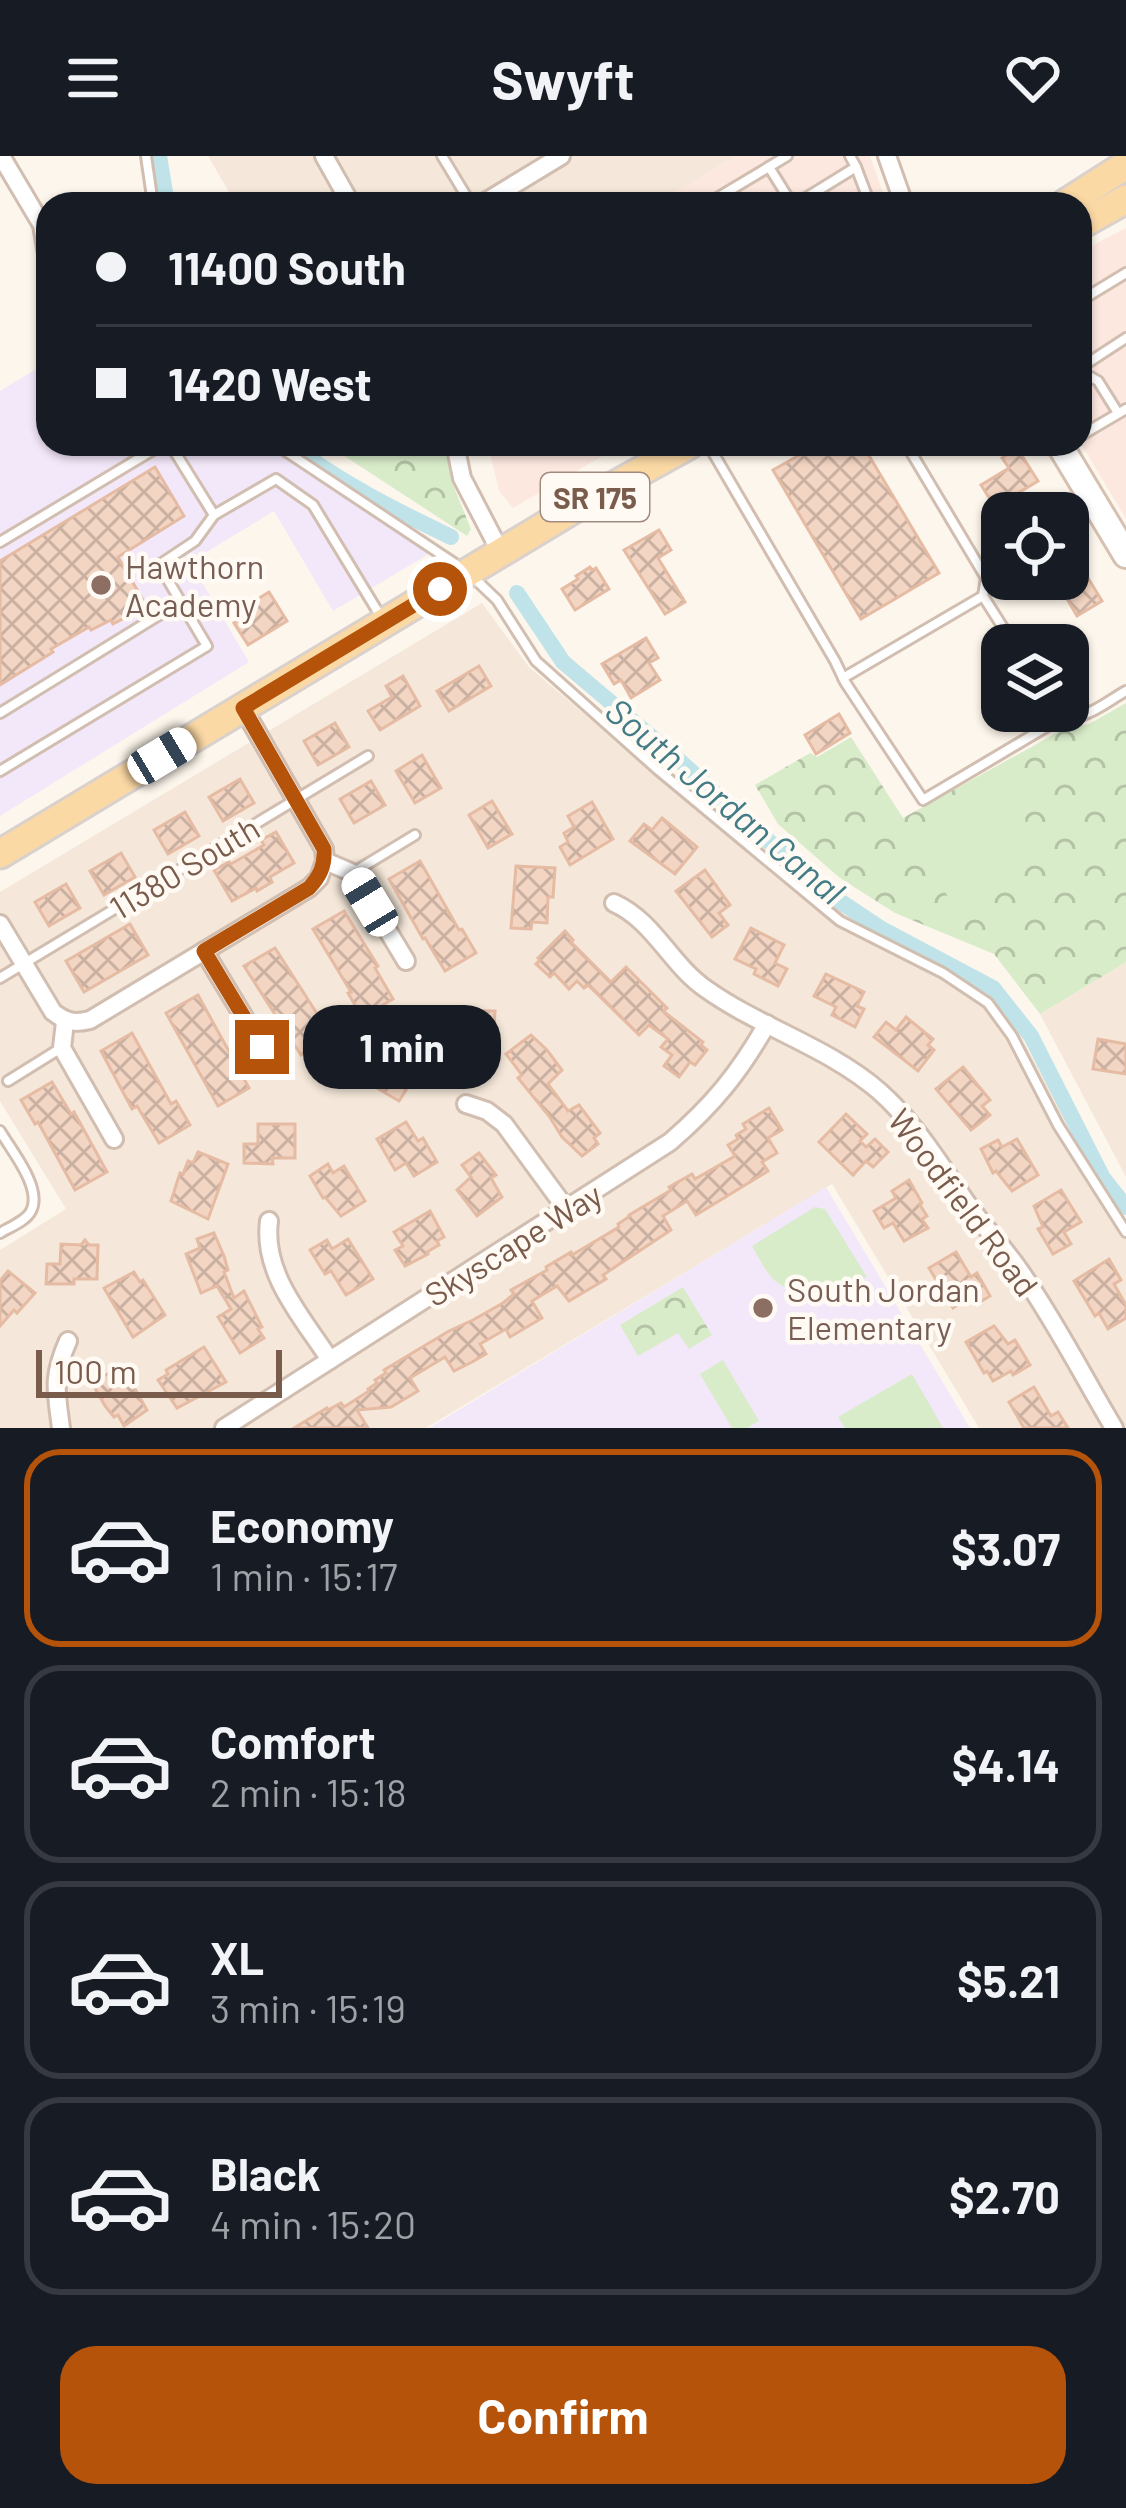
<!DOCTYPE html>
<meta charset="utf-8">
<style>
body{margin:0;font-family:Barlow,sans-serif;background:#242831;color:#f1f3f6;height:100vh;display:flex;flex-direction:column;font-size:45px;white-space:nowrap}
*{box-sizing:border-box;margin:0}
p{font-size:39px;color:#9ea1a6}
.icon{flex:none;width:66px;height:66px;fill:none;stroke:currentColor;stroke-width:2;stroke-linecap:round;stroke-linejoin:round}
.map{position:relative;height:1272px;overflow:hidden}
.sheet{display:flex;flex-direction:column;background:#171b24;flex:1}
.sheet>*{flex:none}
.top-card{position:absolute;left:36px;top:36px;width:1056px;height:264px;border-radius:36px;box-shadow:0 3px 9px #0004;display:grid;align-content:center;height:264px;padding:0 60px;background:#171b24}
.fabs{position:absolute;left:981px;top:336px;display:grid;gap:24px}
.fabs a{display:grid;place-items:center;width:108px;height:108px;border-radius:24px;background:#171b24;box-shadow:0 3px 9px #0004;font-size:60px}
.scale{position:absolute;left:36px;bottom:30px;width:246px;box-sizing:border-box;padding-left:12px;border:6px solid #7a5c4d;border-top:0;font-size:33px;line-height:42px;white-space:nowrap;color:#7a5c4d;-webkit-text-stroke:9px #fffaf3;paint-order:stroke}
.end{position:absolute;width:54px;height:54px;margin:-27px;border:15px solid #b45309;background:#fff;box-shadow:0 0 0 6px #fff}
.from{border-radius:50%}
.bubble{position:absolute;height:84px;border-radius:36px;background:#171b24;box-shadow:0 3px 9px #0004;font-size:39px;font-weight:700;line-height:84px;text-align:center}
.car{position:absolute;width:36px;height:72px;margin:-36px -18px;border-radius:15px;box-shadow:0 0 9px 3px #0007;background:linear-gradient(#fff 24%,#345 0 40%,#fff 0 76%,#345 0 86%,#fff 0)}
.top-card b{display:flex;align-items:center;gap:42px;height:114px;font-size:45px}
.top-card b+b{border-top:3px solid #363941}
.top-card i{width:30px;height:30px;background:#f1f3f6}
ul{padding:21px 0 0;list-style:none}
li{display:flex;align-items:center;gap:36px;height:198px;margin:0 24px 18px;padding:0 36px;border:6px solid #363941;border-radius:36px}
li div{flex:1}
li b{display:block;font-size:45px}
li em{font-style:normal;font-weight:700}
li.selected{border-color:#b45309}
li>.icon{width:108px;height:108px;stroke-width:1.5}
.cta{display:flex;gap:24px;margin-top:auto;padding:24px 60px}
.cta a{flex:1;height:138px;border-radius:36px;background:#b45309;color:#fff;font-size:48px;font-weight:700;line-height:138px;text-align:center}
header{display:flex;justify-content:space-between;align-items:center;height:156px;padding:0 60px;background:#171b24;font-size:54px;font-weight:700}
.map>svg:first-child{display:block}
.residential{fill:#f5e8da}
.commercial{fill:#fde8e0}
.education{fill:#f3e8fa}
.park{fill:url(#park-crowns)}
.garden{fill:#d8ecc9}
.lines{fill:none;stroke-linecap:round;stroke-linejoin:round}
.canal{stroke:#bfe3e8;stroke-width:16}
.building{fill:url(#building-cross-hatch);stroke:#e6bba3;stroke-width:3}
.lane-casing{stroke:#d1beb0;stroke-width:14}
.street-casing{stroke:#d1beb0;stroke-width:22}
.secondary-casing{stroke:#d6c0b0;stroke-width:30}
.primary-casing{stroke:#dad1cd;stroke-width:33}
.lane{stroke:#fff;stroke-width:8}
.street{stroke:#fff;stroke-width:16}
.secondary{stroke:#fff;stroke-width:24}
.primary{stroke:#fbd9a5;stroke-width:27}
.route{stroke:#b45309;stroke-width:15}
.education-dot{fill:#8d6e63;stroke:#fffaf3;stroke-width:4.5}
.labels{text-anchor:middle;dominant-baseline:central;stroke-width:9;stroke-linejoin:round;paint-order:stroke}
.shield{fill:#fffaf3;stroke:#a28b7f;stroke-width:3}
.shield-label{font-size:30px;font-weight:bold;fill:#7a5c4d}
.education-label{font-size:33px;fill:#785e54;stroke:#fffaf3;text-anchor:start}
.street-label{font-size:33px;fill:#7a5c4d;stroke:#fffaf3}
.water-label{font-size:36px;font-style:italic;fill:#437c86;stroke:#fffaf3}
</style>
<header><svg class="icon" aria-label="menu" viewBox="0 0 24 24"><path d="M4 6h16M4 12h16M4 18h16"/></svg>Swyft<svg class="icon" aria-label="heart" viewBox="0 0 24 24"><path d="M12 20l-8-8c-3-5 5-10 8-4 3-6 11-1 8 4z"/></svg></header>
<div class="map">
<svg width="1126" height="1272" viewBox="0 0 1126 1272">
<defs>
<pattern id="park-crowns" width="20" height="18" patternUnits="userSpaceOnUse" patternTransform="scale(3)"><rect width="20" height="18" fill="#d8ecc9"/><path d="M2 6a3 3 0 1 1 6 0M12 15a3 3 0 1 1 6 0" fill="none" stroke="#b4c2a5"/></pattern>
<pattern id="building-cross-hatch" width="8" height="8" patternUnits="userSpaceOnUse" patternTransform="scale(3)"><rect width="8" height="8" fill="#f3d5c3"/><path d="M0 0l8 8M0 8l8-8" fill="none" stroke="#cab0a1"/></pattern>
</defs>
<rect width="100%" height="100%" fill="#fdf6ec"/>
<g class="residential">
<polygon points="208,0 736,0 657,48 236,48"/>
<polygon points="482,447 529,511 630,597 1008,857 1126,1073 1126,1272 979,1272 832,1028 426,1272 0,1272 0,1094 66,1053 0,945 0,736"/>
<polygon points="1126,806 1126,1021 1040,858"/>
</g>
<g class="commercial">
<polygon points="736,0 870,0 887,48 657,48"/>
<polygon points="1126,72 1126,363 1080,286 1080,96"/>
<polygon points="488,288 623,288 513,352 499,335"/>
</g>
<g class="education">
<polygon points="48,206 48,288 274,288 432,396 333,455 274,355 190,406 249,506 0,660 0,235"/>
<polygon points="826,1031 970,1272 429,1272"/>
</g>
<g class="park">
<polygon points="326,288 444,288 453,329 471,373 467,380"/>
<polygon points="1126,547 1126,806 1040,858 994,798 895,757 840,722 778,668 755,629 810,597 817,601 851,581 903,662 1060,575 1089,568"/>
<polygon points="683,1131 712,1179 689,1193 678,1177 638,1200 620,1169"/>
</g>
<g class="garden">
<path d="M1011 618C1044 677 1018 734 964 767L914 685 919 670Z"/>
<path d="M815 1051 825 1053 867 1121C837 1135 802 1149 773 1123 765 1115 758 1100 752 1090Z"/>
<polygon points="723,1204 759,1265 747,1272 732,1272 700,1218"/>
<polygon points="912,1218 943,1272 845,1272 838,1261"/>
</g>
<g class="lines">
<g class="canal">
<polyline points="159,0 167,48"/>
<path d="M290 288C339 326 395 354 451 381"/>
<polyline points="517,437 563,506 673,599 823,734 880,772 993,832 1031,880 1103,1022 1126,1051"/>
</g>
</g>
<g class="building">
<polygon points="819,288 862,288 939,417 861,463 773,314"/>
<polygon points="1017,292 1038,325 995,351 981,329 1009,312 1002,302"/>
<polygon points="155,311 184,360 118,401 143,444 127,454 130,459 113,468 111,464 91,474 89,471 51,493 53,496 0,529 0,405"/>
<polygon points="659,374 671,394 658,402 685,446 665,458 624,394"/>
<polygon points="590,411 592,414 596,412 609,433 575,454 562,433 578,423 576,420"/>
<polygon points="1088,422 1102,445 1077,460 1063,436"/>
<polygon points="269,436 287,465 248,489 234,467 255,455 251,447"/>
<polygon points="646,482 658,502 649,507 660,524 631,542 621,524 614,528 602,508"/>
<polygon points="479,510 491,530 449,555 437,535"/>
<polygon points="403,520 420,550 380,574 368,555 392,541 386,530"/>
<polygon points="839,558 850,577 816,598 805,579"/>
<polygon points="335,567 349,591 318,609 304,585"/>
<polygon points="422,599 441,632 415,647 396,615"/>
<polygon points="240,623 254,647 223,665 209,641"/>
<polygon points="371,625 385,649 354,667 340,643"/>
<polygon points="492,645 512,678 488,692 469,659"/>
<polygon points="592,646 613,683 570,709 560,691 568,686 564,677 574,671 568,660"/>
<polygon points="185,656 199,680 168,698 154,674"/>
<polygon points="662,662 697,691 675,718 630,685 644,668 652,674"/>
<polygon points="276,676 294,707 270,721 272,726 257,735 256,732 232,745 214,714 229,706 231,708 264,689 261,684"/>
<polygon points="121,697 135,721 104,739 90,715"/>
<polygon points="420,705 459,774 462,773 476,797 445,815 425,782 423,783 389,723"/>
<polygon points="516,710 555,712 553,741 548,741 547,767 532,766 531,773 511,772"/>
<polygon points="705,714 730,749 719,757 728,769 712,781 676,735"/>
<polygon points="66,728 80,752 49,770 35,746"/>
<polygon points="344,755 378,810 375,812 393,843 362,861 348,837 351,836 313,773"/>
<polygon points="130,768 148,799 84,836 66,805"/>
<polygon points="751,772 784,789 775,807 787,813 778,830 754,818 756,813 735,803"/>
<polygon points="565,775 573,784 571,786 611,826 626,811 667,852 663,855 703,886 701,889 707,894 695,909 690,906 679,921 664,910 672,899 661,891 668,883 649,869 639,879 588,829 584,832 577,825 569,833 554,817 550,821 536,808 540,804 538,802"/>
<polygon points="275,792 332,881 301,899 244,810"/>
<polygon points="826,818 864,836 857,850 864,853 855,871 832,859 836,851 814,840"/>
<polygon points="198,839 249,932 218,950 166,857"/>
<polygon points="452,854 495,855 493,887 443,889 443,869 452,870"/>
<polygon points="906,861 933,883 928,889 934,894 918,915 874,881 886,866 896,874"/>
<polygon points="132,877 171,948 176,945 190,969 159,987 137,950 132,953 101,895"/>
<polygon points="531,879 547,894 562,914 548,928 568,955 579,949 600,977 594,982 598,988 582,1000 562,981 549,960 518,922 522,919 506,898"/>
<polygon points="1098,883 1126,888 1126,918 1093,913"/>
<polygon points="389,888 405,897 410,888 429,898 399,945 377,932 381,926 371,920"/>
<polygon points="963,911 990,944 982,950 990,959 971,974 936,933"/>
<polygon points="52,926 71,958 74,956 107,1016 75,1034 38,966 35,968 21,944"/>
<polygon points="769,952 782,974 768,982 777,997 762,1006 768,1015 696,1059 687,1045 663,1060 671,1074 603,1119 606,1123 569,1145 557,1130 532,1145 542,1162 510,1181 506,1173 480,1188 486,1198 472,1206 454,1215 445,1201 410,1222 418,1235 391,1251 357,1254 368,1272 294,1272 327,1252 328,1254 341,1247 344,1251 369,1235 368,1233 377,1227 375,1224 386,1217 384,1214 449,1175 473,1164 503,1147 514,1138 511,1134 547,1114 546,1111 571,1096 572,1099 619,1071 618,1068 630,1060 629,1059 671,1034 669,1031 692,1018 695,1023 735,1000 728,989 738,983 736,979 746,973 743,968"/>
<polygon points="846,958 867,978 860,985 866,991 875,983 888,996 873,1011 866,1005 853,1019 819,986"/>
<polygon points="406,966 418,985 423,982 437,1006 414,1020 406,1007 395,1014 377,983"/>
<polygon points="258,968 295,968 295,1002 272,1002 273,1008 244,1007 244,988 258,988"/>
<polygon points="1017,983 1038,1019 1012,1035 996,1015 993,1017 981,993 998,984 1002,991"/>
<polygon points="198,996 228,1008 208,1063 171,1045 180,1017 183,1018 188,1005 193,1007"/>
<polygon points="479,997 496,1019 491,1022 502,1041 477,1060 457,1034 471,1021 462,1009"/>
<polygon points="328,1008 333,1017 344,1010 365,1045 341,1060 325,1041 323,1042 310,1020"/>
<polygon points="909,1024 922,1047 920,1049 927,1060 922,1063 928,1072 904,1085 893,1067 884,1072 874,1055 896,1042 892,1035"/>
<polygon points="1061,1034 1081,1066 1064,1076 1071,1088 1053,1098 1038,1073 1043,1071 1034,1050"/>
<polygon points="430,1055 444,1081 437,1085 439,1089 427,1096 428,1098 405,1110 395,1094 403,1090 394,1076"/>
<polygon points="214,1077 224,1100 228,1114 224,1116 234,1142 244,1135 262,1171 258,1173 264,1182 240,1197 218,1161 231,1153 217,1130 201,1137 186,1098 200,1092 197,1083"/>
<polygon points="348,1083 373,1123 346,1139 331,1115 325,1118 310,1094 327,1084 332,1093"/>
<polygon points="85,1084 89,1089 98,1089 97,1123 74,1123 74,1128 46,1128 47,1108 60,1108 61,1088 81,1089"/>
<polygon points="956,1096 971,1121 977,1117 990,1140 975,1149 970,1141 953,1152 929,1112"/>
<polygon points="1109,1103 1121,1124 1114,1128 1126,1149 1126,1162 1108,1173 1099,1157 1095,1160 1074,1125"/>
<polygon points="8,1115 35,1137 17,1157 14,1154 0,1170 0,1125"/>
<polygon points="134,1116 140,1126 143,1124 165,1159 133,1181 104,1132"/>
<polygon points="994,1170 1008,1188 1015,1184 1030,1209 1013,1219 1011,1215 993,1225 987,1215 984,1217 966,1186"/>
<polygon points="204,1191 226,1226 177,1252 158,1224 168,1218 166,1214"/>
<polygon points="114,1214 118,1222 126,1217 147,1254 124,1270 118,1259 114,1261 105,1250 92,1227"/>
<polygon points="1034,1231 1051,1260 1058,1256 1068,1272 1024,1272 1009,1246"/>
</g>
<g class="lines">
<g class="lane-casing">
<g id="lane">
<polyline points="146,0 153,48"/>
<polyline points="442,0 471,48"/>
<polyline points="769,11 792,48"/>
<polyline points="856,11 870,48"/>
<polyline points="707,48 787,0"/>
<polyline points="796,48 856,11 850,0"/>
<polyline points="1080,145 1126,117"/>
<polyline points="1080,212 1126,182"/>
<polyline points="1080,215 1098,225 1118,257"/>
<polyline points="1080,280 1126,253"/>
<polyline points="170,288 214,359"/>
<polyline points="275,288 463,413"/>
<polyline points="708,288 835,505 845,526 923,644 1063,561"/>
<polyline points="906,288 986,422 983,440 1014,489"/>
<polyline points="0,386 163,288"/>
<polyline points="475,423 497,444 536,505 657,613 746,687 840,765 943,817 988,847 1012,880 1058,969 1126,1076"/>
<polyline points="843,522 983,440"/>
<path d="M1056 555C1080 571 1104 547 1126 535"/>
<polyline points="0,557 180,446"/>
<polyline points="0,615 207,490 159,409 195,385 214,359 276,323 313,349 381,461"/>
<polyline points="354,716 415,679"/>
<polyline points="0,822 368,600"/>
<polyline points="8,925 61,892"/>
<path d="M0 975C11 994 43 1032 31 1055 26 1065 10 1071 0 1077"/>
</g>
</g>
<g class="street-casing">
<g id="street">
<polyline points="1,0 42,69 48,104"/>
<polyline points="324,0 351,48"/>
<polyline points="887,0 904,48"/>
<polyline points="482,48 561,0"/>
<polyline points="455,288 462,322 501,397"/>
<polyline points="243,552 324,693 325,705"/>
<polyline points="325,705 353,717 406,805"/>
<path d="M614 747C654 765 670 808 706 833 761 872 828 891 879 935 914 966 938 1005 964 1043 981 1068 1003 1090 1020 1115 1055 1165 1083 1220 1114 1272"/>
<path d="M0 768 53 856C66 866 74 868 90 864L309 732 319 722 325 705"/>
<polyline points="204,795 262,891"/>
<polyline points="65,866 62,892 114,983"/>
<polyline points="466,948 487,955 504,968 567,1054"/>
<path d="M269 1065C262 1118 303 1162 330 1204"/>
<path d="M61 1272C56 1234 52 1221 68 1185"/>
<path d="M224 1272 670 986C713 949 739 917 767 868"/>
</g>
</g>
<g class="secondary-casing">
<polyline id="secondary" points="1059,288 1126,399"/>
</g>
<g class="primary-casing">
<g id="primary">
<polyline points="1065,48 1126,9"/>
<polyline points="1080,69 1126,43"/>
<polyline points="0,698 578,350 690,288"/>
</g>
</g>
<use href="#lane" class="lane"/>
<use href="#street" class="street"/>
<use href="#secondary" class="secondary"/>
<use href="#primary" class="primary"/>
</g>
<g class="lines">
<path class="route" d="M262 891 204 795 309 732C320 720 325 710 324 693L243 552 440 433"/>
</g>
<g class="education-dot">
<circle cx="101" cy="429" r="12"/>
<circle cx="763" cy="1152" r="12"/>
</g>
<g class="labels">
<rect class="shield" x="541" y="317" width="108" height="48" rx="9"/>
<g class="shield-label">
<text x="595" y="341">SR 175</text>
</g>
<g class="education-label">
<text x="125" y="410">Hawthorn<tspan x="125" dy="38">Academy</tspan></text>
<text x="787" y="1133">South Jordan<tspan x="787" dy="38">Elementary</tspan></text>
</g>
<g class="street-label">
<text transform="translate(184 711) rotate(-31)">11380 South</text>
<text transform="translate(964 1046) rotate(53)">Woodfield Road</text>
<text transform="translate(513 1088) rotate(-32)">Skyscape Way</text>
</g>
<g class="water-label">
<text transform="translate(726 644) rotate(40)">South Jordan Canal</text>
</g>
</g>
</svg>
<div class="fabs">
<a><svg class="icon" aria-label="locate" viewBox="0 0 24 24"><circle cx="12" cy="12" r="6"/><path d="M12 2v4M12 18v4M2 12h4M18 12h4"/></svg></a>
<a><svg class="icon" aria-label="layers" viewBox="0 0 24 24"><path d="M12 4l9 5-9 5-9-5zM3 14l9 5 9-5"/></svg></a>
</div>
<div class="scale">100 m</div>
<i class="end from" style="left:440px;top:433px"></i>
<i class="end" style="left:262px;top:891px"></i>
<div class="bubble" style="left:303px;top:849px;width:198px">1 min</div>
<i class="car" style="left:162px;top:600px;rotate:59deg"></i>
<i class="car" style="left:370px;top:746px;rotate:329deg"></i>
<div class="top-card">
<b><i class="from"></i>11400 South</b>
<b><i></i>1420 West</b>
</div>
</div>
<section class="sheet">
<ul>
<li class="selected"><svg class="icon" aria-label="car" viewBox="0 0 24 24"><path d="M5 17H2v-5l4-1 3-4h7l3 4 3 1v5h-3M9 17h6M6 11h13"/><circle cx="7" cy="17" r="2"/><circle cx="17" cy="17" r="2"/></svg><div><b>Economy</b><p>1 min · 15:17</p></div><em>$3.07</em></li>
<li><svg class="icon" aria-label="car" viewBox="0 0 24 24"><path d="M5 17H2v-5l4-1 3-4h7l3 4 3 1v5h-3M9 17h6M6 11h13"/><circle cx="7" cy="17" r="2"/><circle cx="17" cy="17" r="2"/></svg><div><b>Comfort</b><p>2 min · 15:18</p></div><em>$4.14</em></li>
<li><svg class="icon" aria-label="car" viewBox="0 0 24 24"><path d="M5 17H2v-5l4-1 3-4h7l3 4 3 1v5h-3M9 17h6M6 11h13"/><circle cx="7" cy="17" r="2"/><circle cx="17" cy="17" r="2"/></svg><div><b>XL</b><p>3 min · 15:19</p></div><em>$5.21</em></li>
<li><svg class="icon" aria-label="car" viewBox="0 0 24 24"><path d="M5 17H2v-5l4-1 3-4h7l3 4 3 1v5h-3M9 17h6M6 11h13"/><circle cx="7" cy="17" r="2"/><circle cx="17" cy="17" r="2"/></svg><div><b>Black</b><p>4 min · 15:20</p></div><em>$2.70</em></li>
</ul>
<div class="cta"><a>Confirm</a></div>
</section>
